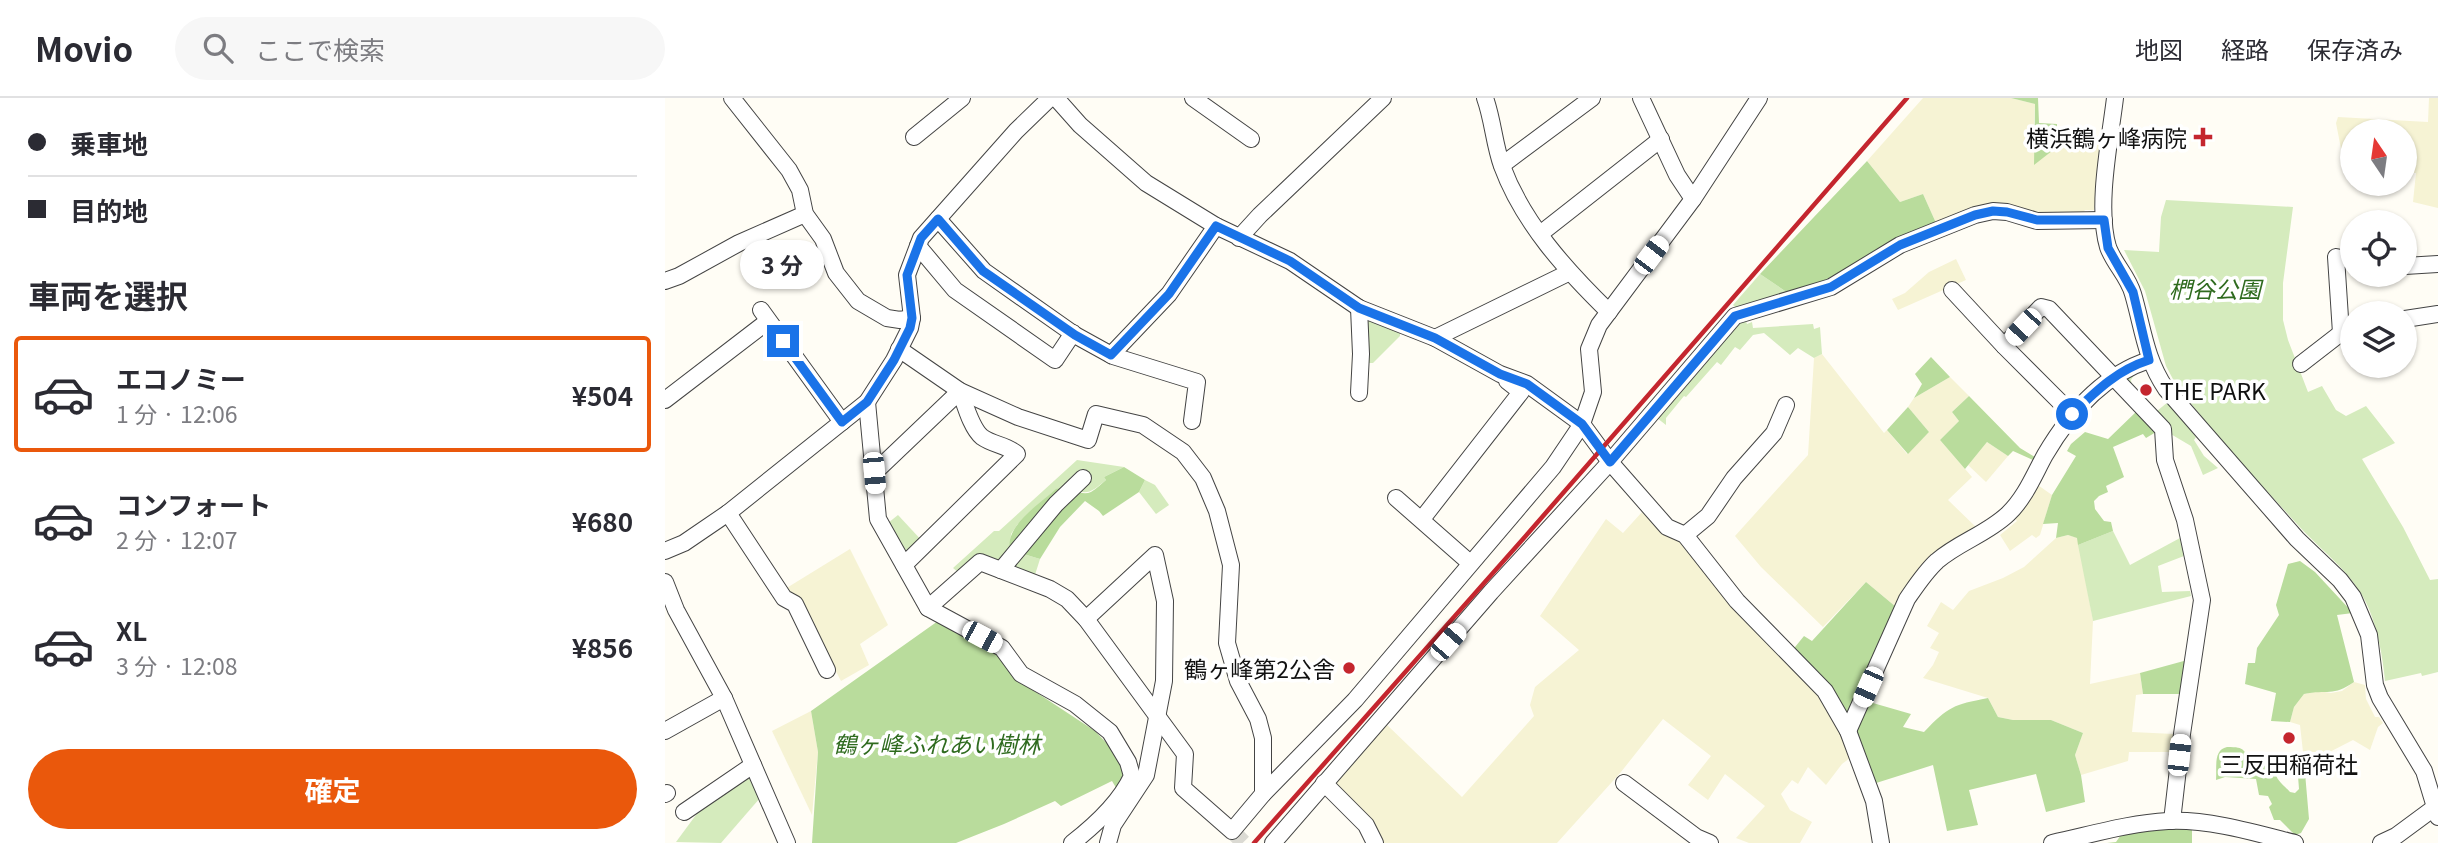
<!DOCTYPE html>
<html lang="ja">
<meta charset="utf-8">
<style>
body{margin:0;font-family:Georgia,"Noto Sans JP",serif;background:#f7f7f7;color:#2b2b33;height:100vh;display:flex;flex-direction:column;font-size:26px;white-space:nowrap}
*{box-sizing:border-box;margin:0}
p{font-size:23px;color:#7c7c81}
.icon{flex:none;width:38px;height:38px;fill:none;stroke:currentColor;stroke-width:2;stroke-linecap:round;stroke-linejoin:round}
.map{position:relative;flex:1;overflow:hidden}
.panel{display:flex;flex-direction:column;background:#fff;width:665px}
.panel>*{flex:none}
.top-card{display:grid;align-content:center;height:154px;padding:0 28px;background:#fff}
.needle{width:46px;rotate:347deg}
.buttons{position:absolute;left:1675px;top:21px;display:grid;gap:14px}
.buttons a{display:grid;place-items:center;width:77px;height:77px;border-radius:50%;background:#fff;box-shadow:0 2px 5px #0004;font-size:35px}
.end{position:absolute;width:32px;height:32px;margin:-16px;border:9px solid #1a73e8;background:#fff;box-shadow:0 0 0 4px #fff}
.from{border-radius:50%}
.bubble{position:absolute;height:49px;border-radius:24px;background:#fff;box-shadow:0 2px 5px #0004;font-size:23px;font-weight:700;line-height:49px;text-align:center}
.car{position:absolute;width:21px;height:42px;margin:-21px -10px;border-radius:9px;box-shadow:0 0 5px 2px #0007;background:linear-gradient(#fff 24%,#345 0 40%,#fff 0 76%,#345 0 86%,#fff 0)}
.top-card b{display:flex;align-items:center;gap:24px;height:66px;font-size:26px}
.top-card b+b{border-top:2px solid #e1e1e2}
.top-card i{width:18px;height:18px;background:#2b2b33}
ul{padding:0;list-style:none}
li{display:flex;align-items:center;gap:21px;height:116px;margin:0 14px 10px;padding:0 14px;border:4px solid transparent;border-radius:7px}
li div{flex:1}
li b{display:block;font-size:26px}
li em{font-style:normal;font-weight:700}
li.active{border-color:#ea580c}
li>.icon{width:63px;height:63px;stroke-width:1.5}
h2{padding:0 28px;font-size:32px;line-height:84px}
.cta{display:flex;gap:14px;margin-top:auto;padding:14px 28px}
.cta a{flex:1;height:80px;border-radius:42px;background:#ea580c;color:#fff;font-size:28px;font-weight:700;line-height:80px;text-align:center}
header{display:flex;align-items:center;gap:42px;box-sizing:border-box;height:98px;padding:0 35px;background:#fff;border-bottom:2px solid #e1e1e2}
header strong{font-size:33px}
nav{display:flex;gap:38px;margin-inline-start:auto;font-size:24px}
.search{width:490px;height:63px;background:#f7f7f7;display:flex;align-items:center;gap:18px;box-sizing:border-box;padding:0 24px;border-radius:38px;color:#7c7c81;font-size:26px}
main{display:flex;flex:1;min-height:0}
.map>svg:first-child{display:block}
.farmland{fill:#f6f3d4}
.green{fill:#d5ebbd}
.forest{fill:#b9dc9c}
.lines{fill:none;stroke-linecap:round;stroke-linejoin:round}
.minor-tunnel{stroke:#dbdad3;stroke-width:16;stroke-dasharray:16 8;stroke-linecap:butt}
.minor-casing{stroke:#444;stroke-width:18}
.minor{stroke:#fff;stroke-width:16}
.rail{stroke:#c4262e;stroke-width:4.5}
.route{stroke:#1a73e8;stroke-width:9}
.poi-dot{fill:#c4262e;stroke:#fff;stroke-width:2.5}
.labels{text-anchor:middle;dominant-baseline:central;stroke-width:7;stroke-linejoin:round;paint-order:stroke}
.poi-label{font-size:23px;fill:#111;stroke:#fff;text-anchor:end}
.park-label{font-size:23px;font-style:italic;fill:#2f6b1f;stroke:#fff}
</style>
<header>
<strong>Movio</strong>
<div class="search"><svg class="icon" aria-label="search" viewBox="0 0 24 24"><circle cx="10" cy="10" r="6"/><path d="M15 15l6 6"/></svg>ここで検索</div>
<nav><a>地図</a><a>経路</a><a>保存済み</a></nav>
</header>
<main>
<section class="panel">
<div class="top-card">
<b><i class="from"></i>乗車地</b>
<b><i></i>目的地</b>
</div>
<h2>車両を選択</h2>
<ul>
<li class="active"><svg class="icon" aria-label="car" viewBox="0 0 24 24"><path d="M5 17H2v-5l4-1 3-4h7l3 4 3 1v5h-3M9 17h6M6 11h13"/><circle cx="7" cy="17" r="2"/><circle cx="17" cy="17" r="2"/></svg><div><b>エコノミー</b><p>1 分 · 12:06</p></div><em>¥504</em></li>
<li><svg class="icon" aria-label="car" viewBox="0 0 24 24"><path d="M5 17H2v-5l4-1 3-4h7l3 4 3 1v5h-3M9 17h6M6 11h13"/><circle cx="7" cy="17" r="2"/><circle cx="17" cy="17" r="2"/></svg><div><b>コンフォート</b><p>2 分 · 12:07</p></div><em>¥680</em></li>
<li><svg class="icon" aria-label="car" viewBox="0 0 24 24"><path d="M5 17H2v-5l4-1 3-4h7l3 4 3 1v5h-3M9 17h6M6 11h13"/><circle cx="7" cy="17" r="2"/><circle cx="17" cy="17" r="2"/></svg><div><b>XL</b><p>3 分 · 12:08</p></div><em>¥856</em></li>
</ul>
<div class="cta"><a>確定</a></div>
</section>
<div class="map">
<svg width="1773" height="745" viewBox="0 0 1773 745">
<rect width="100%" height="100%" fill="#fffdf5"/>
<g class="farmland">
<polygon points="1258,0 1346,0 1370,6 1368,44 1392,49 1404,31 1437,39 1429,112 1420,112 1416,117 1371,115 1336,105 1308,110 1271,125 1258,96 1235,104 1202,63"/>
<polygon points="1764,0 1773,0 1773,110 1748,104 1751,75 1740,74 1740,33 1687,33 1687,71 1680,71 1671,25 1673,19 1763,24"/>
<polygon points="1291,161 1301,182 1233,212 1227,201 1240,195 1264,174"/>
<polygon points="1157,256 1219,335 1222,332 1242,356 1264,334 1243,309 1249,300 1285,279 1304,298 1287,314 1294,323 1275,342 1307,379 1283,402 1313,431 1231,509 1201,484 1158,529 1096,469 1070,438 1143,357 1149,260"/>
<polygon points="1322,344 1343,358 1321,384 1303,367"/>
<polygon points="1370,385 1387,397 1375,437 1371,440 1367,437 1345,453 1335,437 1352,423 1348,418"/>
<polygon points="977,414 993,430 1015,438 1156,592 1184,649 1181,652 1185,660 1177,666 1161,687 1143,669 1133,686 1127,682 1116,696 1125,712 1147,724 1135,745 1084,745 1071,740 1100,708 1060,676 1043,702 1023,687 1046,658 998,621 956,674 892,745 714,745 667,689 670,681 720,625 797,699 869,618 865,607 870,589 914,552 875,518 941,421 958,435"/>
<polygon points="1403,437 1413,440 1428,523 1425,586 1475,575 1478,596 1471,597 1467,634 1509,636 1508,654 1464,654 1463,663 1416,677 1410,657 1418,635 1386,622 1348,622 1333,619 1323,600 1258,580 1268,567 1274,554 1265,550 1274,535 1262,528 1276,504 1288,512 1304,493 1338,480 1359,469 1391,440"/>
<polygon points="185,451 223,527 195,546 204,567 176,583 134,502 120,491"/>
<polygon points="1689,584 1700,587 1701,601 1710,619 1714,619 1718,625 1713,629 1705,652 1688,642 1649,662 1639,663 1635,627 1625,624 1629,609 1639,596 1653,593 1666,595 1677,593"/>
<polygon points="146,613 153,654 147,717 107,633"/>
</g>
<g class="green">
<path d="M1501 102 1628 109 1618 185V222L1623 242 1643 294 1657 288 1671 312 1681 318 1701 308 1730 345 1697 361 1738 429 1765 482 1773 481V574L1757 578 1756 575 1720 583C1718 560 1713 533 1704 511 1690 476 1656 453 1632 426 1590 380 1547 334 1510 285L1501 268 1480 193 1459 152 1494 154 1496 119Z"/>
<polygon points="1095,176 1123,195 1072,211 1068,207"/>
<polygon points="699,220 735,235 735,238 708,265 703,265"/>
<polygon points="1080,221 1082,226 1087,224 1088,230 1148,226 1149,231 1155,229 1157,256 1149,260 1133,250 1125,257 1099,235 1088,237 1075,252 1070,249 1056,267 1052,264 1021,299 1019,298 1001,320 1001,327 992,320 1075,222"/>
<polygon points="1474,269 1466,282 1467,289 1492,313 1503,304 1531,339 1529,342 1539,358 1553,370 1538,377 1526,348 1504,335 1466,289 1462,280"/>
<path d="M412 362 459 369 439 379 441 382C427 393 424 398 406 391L352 427 346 436 345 452 375 461 369 480 315 457 294 475 288 470 329 433H334Z"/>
<polygon points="480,382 490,387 504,407 491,416 474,394"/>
<polygon points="233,417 259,445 249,453 239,453 223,425"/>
<polygon points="1448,433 1465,467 1515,440 1519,458 1493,468 1497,494 1525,493 1526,498 1428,523 1413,447"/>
<polygon points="80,679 86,682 95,700 56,745 11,744 42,702"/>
</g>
<g class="forest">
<polygon points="1346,0 1373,0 1374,25 1392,26 1392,49 1369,67 1370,6"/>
<polygon points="1202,63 1235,104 1258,96 1271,125 1224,146 1155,185 1123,195 1095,176"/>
<polygon points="1266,259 1285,279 1249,300 1257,286 1250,276"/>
<polygon points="1304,298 1355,350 1370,359 1368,362 1348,353 1343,358 1322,344 1300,371 1275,342 1294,323 1287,314"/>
<polygon points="1243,309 1264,334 1243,356 1222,332"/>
<polygon points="1472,313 1491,334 1481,340 1478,336 1448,349 1459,379 1441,388 1443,394 1434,398 1429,403 1430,411 1439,423 1446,424 1448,433 1413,447 1412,440 1403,437 1391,440 1393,425 1378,426 1387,397 1411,358 1402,353 1406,346 1420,334 1443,341"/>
<path d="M459 369 480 382 474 394 438 418 434 413 420 403 395 429 375 461 345 452C340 427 375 406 391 391 403 387 415 399 426 394 431 391 436 386 441 382L439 379Z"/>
<path d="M1635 463 1650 474 1688 515 1672 517 1689 584C1668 599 1662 591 1639 596L1629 609 1625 624 1606 623 1611 595 1580 586 1583 565H1590L1592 550 1614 517 1611 507 1623 466Z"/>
<polygon points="1201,484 1231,509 1182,626 1126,554 1139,538 1147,543"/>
<polygon points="273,523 332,553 351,581 430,633 452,656 460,675 453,693 447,683 396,708 390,703 339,726 291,745 147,745 153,654 146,613"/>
<polygon points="1526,561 1519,596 1478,596 1475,575"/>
<path d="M1323 600 1333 619 1348 622H1386L1418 635 1410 657 1416 677 1420 704 1381 714 1371 676 1304 692 1313 727 1282 733 1268 667 1208 686 1187 634 1201 603 1246 616 1238 629 1259 634C1284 608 1288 607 1323 600Z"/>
<path d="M1562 649C1582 649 1577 652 1587 665 1610 670 1599 668 1612 656L1615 660C1605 678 1613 681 1625 694L1630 695 1634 691 1632 665 1639 663 1644 721 1636 735 1630 737 1615 722H1609L1604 709 1607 706 1603 698 1594 697 1591 681 1560 679 1551 682C1552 669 1548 652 1562 649Z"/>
<polygon points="1527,729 1527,745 1442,745 1451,744 1458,734"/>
</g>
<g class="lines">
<polyline class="minor-tunnel" points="567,733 579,745"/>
<g class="minor-casing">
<g id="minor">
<polyline points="67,0 124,72 135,92 140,116 158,141 171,175 193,203 222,220 235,222 247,220"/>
<polyline points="391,0 415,27 481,85 551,128 625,163 694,210 770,240 835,276 862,286 917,326 945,364 1002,429 1020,437 1072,503 1160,593 1183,633 1209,703 1216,745"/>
<polyline points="528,0 586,41"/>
<path d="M820 0C828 22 829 46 837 68 858 125 901 172 944 214"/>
<polyline points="976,0 1012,77 1028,101"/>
<path d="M1450 0C1445 42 1431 109 1443 149 1449 166 1463 178 1468 196 1478 230 1480 260 1501 291L1632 441 1675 482 1688 499 1704 537 1710 587 1715 600 1759 673 1773 719"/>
<polyline points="249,39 297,0"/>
<polyline points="837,67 927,0"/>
<polyline points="273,121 319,173 410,237 448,258 532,284 527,323"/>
<polyline points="875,136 996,41"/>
<polyline points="574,140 595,117 718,0"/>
<polyline points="253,148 290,192 390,262 408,235"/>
<polyline points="1740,168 1773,166"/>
<polyline points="0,183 14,178 74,145 140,116"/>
<polyline points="1287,192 1339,248"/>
<polyline points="96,212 177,324"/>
<polyline points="1740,221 1773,216"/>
<polyline points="1676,235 1671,159 1687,162"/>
<polyline points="770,240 903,175"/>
<polyline points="234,251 295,293 353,319 423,342 431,316 478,327 518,354 538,380 552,413 566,467 562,545 573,583 593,621 598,640 598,696 567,733 518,690 520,656 421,521 402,501 385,491 315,464 263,510"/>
<polyline points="446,257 504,196 551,128"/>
<polyline points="1636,266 1676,235 1687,231"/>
<polyline points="694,295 696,256 694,210"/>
<polyline points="0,302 103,223"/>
<path d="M202 304 213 421 263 510 337 550 356 576 410 606 445 634 463 664 467 678C455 704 429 728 407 745"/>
<polyline points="1407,316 1339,248 1376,209 1384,211 1498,331 1500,362 1520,422 1537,502 1517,636 1507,723"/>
<path d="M209 375 295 293C300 306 306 330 317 339 328 347 342 347 352 356L239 467"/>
<polyline points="731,400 805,465"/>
<polyline points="63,415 119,500 130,506 162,572"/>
<polyline points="757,421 856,294 842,283"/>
<polyline points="1020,437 1043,418 1069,380 1109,335 1121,307"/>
<polyline points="0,453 19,445 63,415 202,304 229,262 245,230 247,220 242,177 256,140 351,33 385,0"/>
<polyline points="336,472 391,406 418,380"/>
<polyline points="0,484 11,512 59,600 122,745"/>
<polyline points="421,521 490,457 500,503 499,583 481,677 448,727 443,745"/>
<polyline points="0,633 59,600"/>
<path d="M1183 633 1242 501C1251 488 1260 474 1272 463 1294 444 1322 436 1343 416 1360 400 1369 377 1380 357 1404 316 1438 277 1484 262"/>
<polyline points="659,685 701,727 710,745"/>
<polyline points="959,685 1031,739 1045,745"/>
<polyline points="0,696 2,695"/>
<polyline points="598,696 690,602 888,369 917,326 928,294 924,251 934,227 1028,101 1094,0"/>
<polyline points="19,714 88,667"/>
<polyline points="608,745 826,494 945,364 1070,218 1166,189 1235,147 1310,117 1328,113 1342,114 1372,123 1439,122"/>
<path d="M1387 745C1425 737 1464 725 1503 723 1544 721 1591 735 1630 745"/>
<polyline points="1716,745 1731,738 1773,707"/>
</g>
</g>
<use href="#minor" class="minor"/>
<polyline class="rail" points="589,745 865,433 1242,0"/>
</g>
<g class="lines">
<path class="route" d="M118 243 177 324 202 304 229 262 245 230 247 220 242 177 256 140 273 121 318 173 410 237 446 257 504 196 551 128 625 163 694 210 770 240 835 276 862 286 917 326 945 364 1070 218 1166 189 1235 147 1310 117 1328 113 1342 114 1372 122H1439L1443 150 1468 194 1484 262C1452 272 1431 293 1407 316"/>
</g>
<g class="poi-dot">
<path d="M1534.5 28.5h7v7h7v7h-7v7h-7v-7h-7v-7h7z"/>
<circle cx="1481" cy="292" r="7"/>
<circle cx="684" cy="570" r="7"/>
<circle cx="1624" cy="640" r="7"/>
</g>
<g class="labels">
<g class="poi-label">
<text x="1522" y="39">横浜鶴ヶ峰病院</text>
<text x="1495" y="292" text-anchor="start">THE PARK</text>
<text x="670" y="570">鶴ヶ峰第2公舎</text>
<text x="1624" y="665" text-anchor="middle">三反田稲荷社</text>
</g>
<g class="park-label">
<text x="1550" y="190">椚谷公園</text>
<text x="272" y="645">鶴ヶ峰ふれあい樹林</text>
</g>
</g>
</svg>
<div class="buttons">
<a><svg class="needle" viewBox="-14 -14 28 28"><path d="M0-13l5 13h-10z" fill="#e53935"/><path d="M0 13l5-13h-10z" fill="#7c7c81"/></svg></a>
<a><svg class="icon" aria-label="locate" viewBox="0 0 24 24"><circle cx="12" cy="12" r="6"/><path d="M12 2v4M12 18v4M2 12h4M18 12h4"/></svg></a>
<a><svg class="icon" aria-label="layers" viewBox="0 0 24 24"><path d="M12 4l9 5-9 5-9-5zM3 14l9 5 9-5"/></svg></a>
</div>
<i class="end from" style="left:1407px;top:316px"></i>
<i class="end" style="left:118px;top:243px"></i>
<div class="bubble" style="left:75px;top:142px;width:84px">3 分</div>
<i class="car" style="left:986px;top:157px;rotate:37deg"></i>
<i class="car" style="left:1358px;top:229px;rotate:223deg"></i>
<i class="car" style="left:209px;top:375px;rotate:175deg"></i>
<i class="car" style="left:317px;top:539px;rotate:118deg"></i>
<i class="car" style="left:783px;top:544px;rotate:41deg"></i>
<i class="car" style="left:1203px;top:589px;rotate:204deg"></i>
<i class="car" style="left:1514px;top:657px;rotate:6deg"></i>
</div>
</main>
